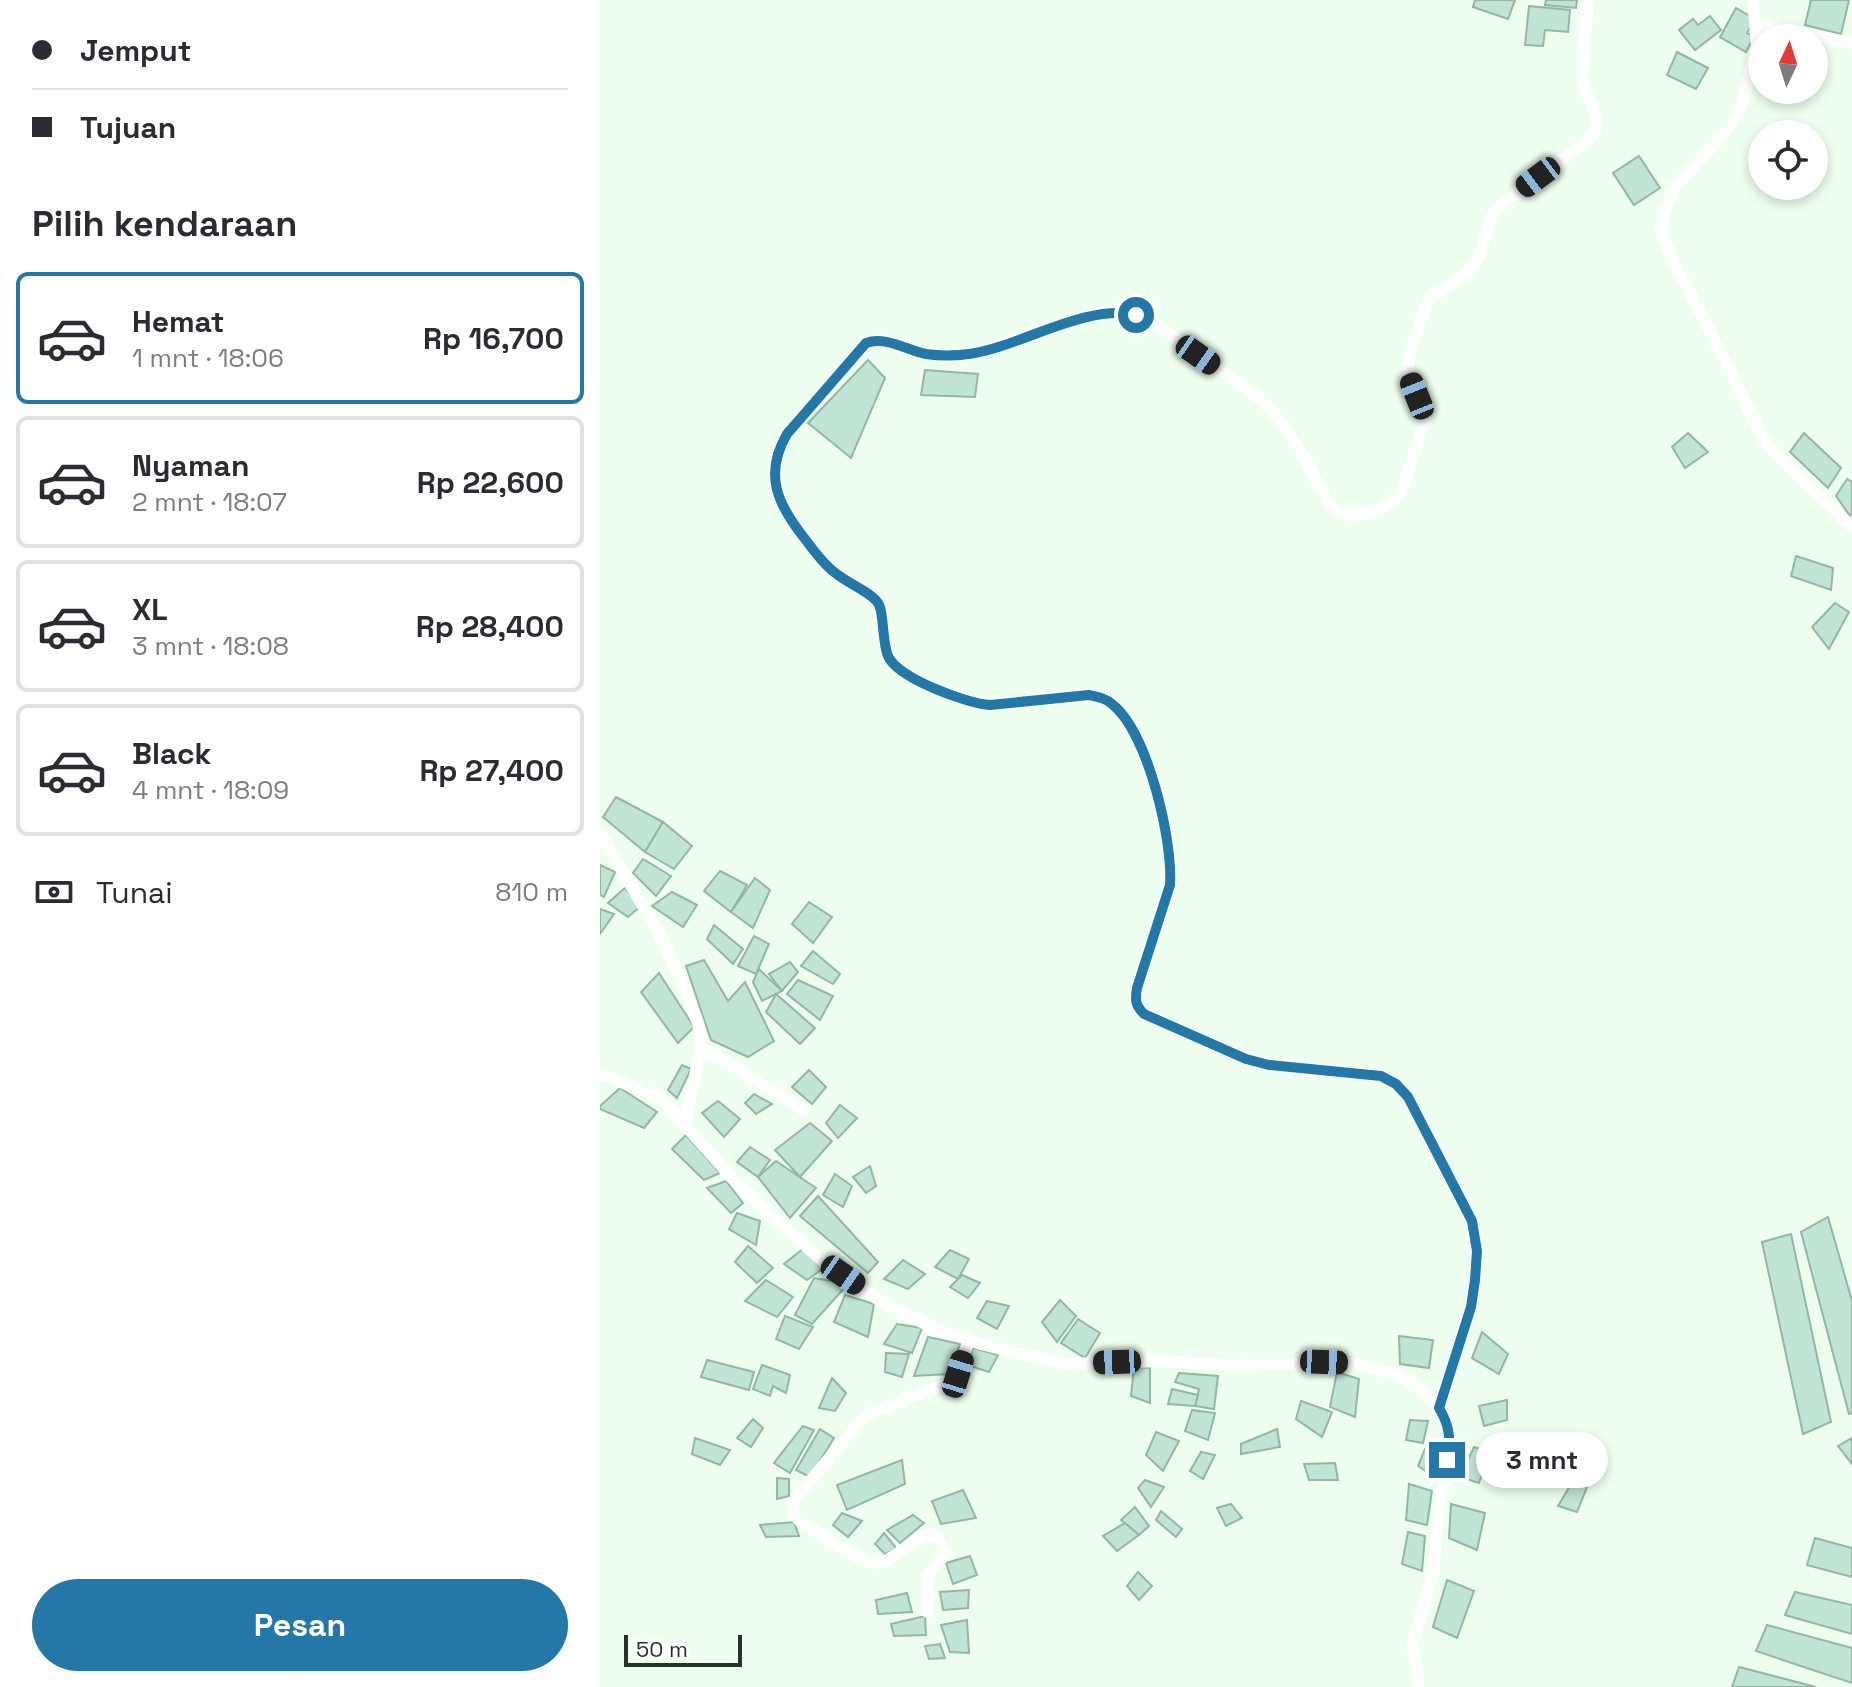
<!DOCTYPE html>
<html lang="id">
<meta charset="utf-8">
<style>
body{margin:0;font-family:"Space Grotesk",sans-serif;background:#f7f7f7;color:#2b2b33;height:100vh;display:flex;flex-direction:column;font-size:30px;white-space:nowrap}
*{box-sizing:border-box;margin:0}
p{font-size:26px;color:#7c7c81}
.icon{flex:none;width:44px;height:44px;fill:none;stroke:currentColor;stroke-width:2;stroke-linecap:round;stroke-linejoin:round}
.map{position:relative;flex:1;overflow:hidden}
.drawer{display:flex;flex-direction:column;background:#fff;width:600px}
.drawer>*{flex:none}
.banner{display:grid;align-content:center;height:176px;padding:0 32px;background:#fff}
.needle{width:52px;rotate:4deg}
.buttons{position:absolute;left:1148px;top:24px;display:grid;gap:16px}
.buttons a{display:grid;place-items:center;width:80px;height:80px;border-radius:50%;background:#fff;box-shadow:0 4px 12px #0003;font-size:40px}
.scale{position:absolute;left:24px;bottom:20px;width:118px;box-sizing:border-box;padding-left:8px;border:4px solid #283228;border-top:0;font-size:22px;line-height:28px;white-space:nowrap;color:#283228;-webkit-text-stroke:6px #fff;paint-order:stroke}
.end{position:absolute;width:36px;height:36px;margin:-18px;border:10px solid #2478a8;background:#fff;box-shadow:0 0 0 4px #fff}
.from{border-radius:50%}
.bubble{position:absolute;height:56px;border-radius:28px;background:#fff;box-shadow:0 4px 12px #0003;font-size:26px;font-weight:600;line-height:56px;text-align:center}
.car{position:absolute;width:24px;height:48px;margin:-24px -12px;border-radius:10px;box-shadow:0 0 6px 2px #0007;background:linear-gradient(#222 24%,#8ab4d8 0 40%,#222 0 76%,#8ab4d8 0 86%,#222 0)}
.banner b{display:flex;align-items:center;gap:28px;height:76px;font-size:30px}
.banner b+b{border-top:2px solid #e1e1e2}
.banner i{width:20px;height:20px;background:#2b2b33}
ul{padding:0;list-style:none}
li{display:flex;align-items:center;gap:24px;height:132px;margin:0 16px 12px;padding:0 16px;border:4px solid #e1e1e2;border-radius:12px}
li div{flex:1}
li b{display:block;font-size:30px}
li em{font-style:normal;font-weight:600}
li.current{border-color:#2478a8}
li>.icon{width:72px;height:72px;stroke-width:1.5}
h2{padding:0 32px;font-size:36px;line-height:96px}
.pay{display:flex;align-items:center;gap:20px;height:88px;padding:0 32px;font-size:30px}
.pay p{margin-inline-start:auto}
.primary-button{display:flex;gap:16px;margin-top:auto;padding:16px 32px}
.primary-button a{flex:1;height:92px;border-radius:48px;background:#2478a8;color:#fff;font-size:32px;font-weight:600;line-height:92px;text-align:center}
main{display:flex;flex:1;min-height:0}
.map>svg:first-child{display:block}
.building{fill:#c1e5d4;stroke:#93b6a5;stroke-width:2}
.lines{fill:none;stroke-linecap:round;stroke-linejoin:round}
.street{stroke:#fff;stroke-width:12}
.route{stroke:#2478a8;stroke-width:10}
</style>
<main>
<section class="drawer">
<div class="banner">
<b><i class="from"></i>Jemput</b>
<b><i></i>Tujuan</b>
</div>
<h2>Pilih kendaraan</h2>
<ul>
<li class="current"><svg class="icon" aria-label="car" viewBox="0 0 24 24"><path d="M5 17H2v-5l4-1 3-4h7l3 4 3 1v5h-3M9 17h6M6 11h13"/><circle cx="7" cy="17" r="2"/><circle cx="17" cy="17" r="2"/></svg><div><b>Hemat</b><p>1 mnt · 18:06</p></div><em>Rp 16,700</em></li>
<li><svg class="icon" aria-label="car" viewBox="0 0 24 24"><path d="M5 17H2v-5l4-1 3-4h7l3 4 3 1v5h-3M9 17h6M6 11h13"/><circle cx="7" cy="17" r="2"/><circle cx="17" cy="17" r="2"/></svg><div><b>Nyaman</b><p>2 mnt · 18:07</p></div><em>Rp 22,600</em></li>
<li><svg class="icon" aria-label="car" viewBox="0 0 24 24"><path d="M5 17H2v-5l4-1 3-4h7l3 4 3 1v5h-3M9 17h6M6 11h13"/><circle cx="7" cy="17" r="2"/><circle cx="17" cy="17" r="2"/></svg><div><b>XL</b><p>3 mnt · 18:08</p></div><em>Rp 28,400</em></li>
<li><svg class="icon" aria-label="car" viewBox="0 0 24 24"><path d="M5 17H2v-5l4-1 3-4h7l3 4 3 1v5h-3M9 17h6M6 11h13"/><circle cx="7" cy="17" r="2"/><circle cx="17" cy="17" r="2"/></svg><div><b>Black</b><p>4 mnt · 18:09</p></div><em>Rp 27,400</em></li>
</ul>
<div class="pay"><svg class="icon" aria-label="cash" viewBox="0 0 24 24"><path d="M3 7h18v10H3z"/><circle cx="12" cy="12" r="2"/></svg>Tunai<p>810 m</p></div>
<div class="primary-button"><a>Pesan</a></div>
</section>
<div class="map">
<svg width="1252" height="1687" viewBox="0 0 1252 1687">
<rect width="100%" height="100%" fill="#eeffef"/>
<g class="building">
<polygon points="875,0 915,0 908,19 873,7"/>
<polygon points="946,0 977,0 976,8 945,5"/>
<polygon points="1211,0 1249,0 1241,34 1205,25"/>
<polygon points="929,6 970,10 968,32 945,30 943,46 925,45"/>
<polygon points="1136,8 1155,19 1147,33 1154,37 1146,52 1120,37"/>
<polygon points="1110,16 1121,30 1095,50 1079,30 1093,19 1098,25"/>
<polygon points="1077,52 1108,68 1096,89 1067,75"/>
<polygon points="1039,156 1060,188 1034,205 1013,173"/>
<polygon points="268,360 285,378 251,458 208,423"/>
<polygon points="325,370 378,374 375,397 321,395"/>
<polygon points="1088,433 1108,452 1085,468 1072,447"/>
<polygon points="1204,433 1241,468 1228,488 1190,452"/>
<polygon points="1247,479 1252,482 1252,512 1250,516 1236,496"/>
<polygon points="1196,556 1233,568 1231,590 1191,576"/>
<polygon points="1235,603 1249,612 1229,649 1212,627"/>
<polygon points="16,797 63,822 45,852 3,817"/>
<polygon points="63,822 92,846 74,869 45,852"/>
<polygon points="43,859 71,876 56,896 33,873"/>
<polygon points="0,865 15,872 4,897 0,895"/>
<polygon points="120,871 147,885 131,912 104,891"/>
<polygon points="155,878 170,890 153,928 131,912"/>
<polygon points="25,888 41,906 28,917 8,903"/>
<polygon points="72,892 97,905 83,927 52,906"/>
<polygon points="209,902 232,917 213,943 192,924"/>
<polygon points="0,909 14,914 0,934"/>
<polygon points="114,925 143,949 133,964 107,939"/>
<polygon points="154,936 169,944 156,974 138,966"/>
<polygon points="213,951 240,974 233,984 201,966"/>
<polygon points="104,960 128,1001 145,982 174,1041 148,1057 111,1040 86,966"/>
<polygon points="190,962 198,972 182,991 169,974"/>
<polygon points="159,969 182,991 162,1001 153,982"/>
<polygon points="59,973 94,1027 78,1043 41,992"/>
<polygon points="198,980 233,996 220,1020 187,994"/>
<polygon points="176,994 215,1028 200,1044 166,1012"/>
<polygon points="82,1065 91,1069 77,1098 68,1090"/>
<polygon points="209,1070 226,1087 212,1104 192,1087"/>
<polygon points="20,1088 57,1112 44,1128 0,1109 0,1106"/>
<polygon points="154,1094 172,1104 156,1114 145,1103"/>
<polygon points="118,1101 140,1119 124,1137 102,1113"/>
<polygon points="240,1105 257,1118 238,1138 226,1123"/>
<polygon points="210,1123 232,1141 200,1177 175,1150"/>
<polygon points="86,1135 120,1173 104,1180 72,1149"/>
<polygon points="150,1147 170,1160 158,1177 137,1162"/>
<polygon points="176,1161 216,1188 190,1218 158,1177"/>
<polygon points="270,1166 276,1186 266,1193 253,1177"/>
<polygon points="235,1174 252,1186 243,1207 223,1195"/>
<polygon points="126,1181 143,1203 131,1213 107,1188"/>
<polygon points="218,1196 278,1262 268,1273 200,1216"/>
<polygon points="137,1213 160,1221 156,1245 129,1229"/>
<polygon points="1228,1217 1252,1301 1252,1413 1249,1414 1201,1232"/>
<polygon points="1191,1234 1231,1422 1203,1434 1162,1242"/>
<polygon points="148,1246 173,1268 157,1283 135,1262"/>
<polygon points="204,1248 225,1267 207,1280 184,1264"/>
<polygon points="350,1250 369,1259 358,1279 335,1267"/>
<polygon points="303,1260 325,1274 308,1289 284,1279"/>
<polygon points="362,1275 380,1283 368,1298 350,1287"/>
<polygon points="214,1278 248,1284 212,1324 195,1315"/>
<polygon points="166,1280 193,1297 177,1317 145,1301"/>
<polygon points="245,1295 274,1304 268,1337 234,1322"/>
<polygon points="460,1300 476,1316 457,1342 442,1322"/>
<polygon points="387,1301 409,1306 397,1329 377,1318"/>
<polygon points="185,1316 213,1327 199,1349 176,1339"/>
<polygon points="478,1319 500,1333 485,1358 461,1343"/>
<polygon points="297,1324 322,1328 312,1353 284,1344"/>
<polygon points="882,1332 908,1354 899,1374 872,1358"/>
<polygon points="799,1336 833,1340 829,1368 800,1364"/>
<polygon points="328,1337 360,1344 350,1374 314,1376"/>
<polygon points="373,1348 398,1355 389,1372 367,1365"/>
<polygon points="286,1353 309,1354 302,1377 285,1372"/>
<polygon points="107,1360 154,1372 149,1390 101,1377"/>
<polygon points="162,1365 190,1375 186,1393 173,1386 170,1396 153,1389"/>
<polygon points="534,1367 550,1368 550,1403 531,1396"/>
<polygon points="737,1372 759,1379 755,1417 730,1407"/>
<polygon points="579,1373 618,1376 614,1409 595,1406 599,1389 575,1382"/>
<polygon points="232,1378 246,1393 235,1411 219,1408"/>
<polygon points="572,1389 598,1395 595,1406 568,1404"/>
<polygon points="907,1400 907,1420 884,1426 879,1406"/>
<polygon points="701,1401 732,1412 722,1437 696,1419"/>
<polygon points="592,1410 615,1413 608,1440 585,1431"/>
<polygon points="153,1419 163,1428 151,1447 137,1438"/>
<polygon points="810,1420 828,1421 823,1443 806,1440"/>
<polygon points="203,1426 214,1430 190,1473 174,1463"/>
<polygon points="220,1429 234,1438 210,1477 196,1470"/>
<polygon points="677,1429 680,1447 641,1454 641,1444"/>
<polygon points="556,1432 579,1441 563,1471 546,1455"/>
<polygon points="95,1438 130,1450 120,1465 92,1454"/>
<polygon points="1252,1438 1252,1464 1238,1446"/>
<polygon points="874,1447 889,1452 879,1483 860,1477"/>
<polygon points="825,1449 841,1452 834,1477 818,1466"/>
<polygon points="601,1452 615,1455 603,1479 590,1471"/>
<polygon points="302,1460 305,1484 247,1510 237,1485"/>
<polygon points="735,1463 738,1480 709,1480 704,1464"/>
<polygon points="177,1478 189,1479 189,1496 177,1499"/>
<polygon points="545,1480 564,1487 551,1507 538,1488"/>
<polygon points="973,1481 987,1487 977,1512 958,1506"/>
<polygon points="809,1484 832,1491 827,1525 806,1520"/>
<polygon points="363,1490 376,1518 341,1524 332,1501"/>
<polygon points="631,1504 642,1518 626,1526 617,1508"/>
<polygon points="851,1504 885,1513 877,1550 849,1538"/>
<polygon points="535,1507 549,1526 539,1535 521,1520"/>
<polygon points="561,1511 582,1529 576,1537 556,1520"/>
<polygon points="242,1513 262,1521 248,1537 233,1525"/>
<polygon points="313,1515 324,1523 300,1543 287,1530"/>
<polygon points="194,1522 199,1536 166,1537 160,1525"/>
<polygon points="525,1523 539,1535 517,1551 503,1536"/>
<polygon points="808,1532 825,1536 822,1571 802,1564"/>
<polygon points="284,1533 297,1549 285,1554 275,1544"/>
<polygon points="1215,1538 1252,1548 1252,1577 1207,1565"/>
<polygon points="370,1556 377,1575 353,1584 346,1563"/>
<polygon points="538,1572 552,1586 539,1600 527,1586"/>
<polygon points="847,1580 874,1591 857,1638 833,1627"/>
<polygon points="369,1590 368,1608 343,1610 340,1592"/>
<polygon points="1195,1592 1252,1605 1252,1634 1185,1615"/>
<polygon points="307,1593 312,1612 278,1614 276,1600"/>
<polygon points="325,1616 326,1635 294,1636 291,1624"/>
<polygon points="367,1620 369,1653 350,1652 341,1625"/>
<polygon points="1167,1625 1252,1648 1252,1683 1156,1651"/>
<polygon points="340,1644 345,1658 329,1659 325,1646"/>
<polygon points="1139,1667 1216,1687 1132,1687"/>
</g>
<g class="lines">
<g class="street">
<polyline points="1153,0 1157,46 1143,100 1137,115 1127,130 1075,187 1064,212 1061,232 1073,261 1127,363 1161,435 1171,449 1252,527"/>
<polyline points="1156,24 1252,43"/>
<polyline points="0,833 61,937 82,983 98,1023 101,1047 85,1124"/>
<polyline points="101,1047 204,1110"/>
<polyline points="0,1074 60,1097 133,1179 177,1221 223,1261 283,1303 332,1327 381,1344 465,1364 563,1361 635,1365 749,1363 799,1375 821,1389 839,1408 848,1423 851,1444 837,1521 834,1569 812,1646 818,1673 818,1687"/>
<path d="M839 1408 871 1307 877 1251 872 1221 808 1097 796 1084 781 1076 696 1068 669 1065 646 1059 544 1014C535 1005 535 1000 537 988L570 885C573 840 548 732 512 704 505 698 498 697 489 695L390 705C368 704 297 677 288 656 282 642 283 611 278 603 272 593 248 583 238 575 225 566 215 552 205 539 178 505 162 475 187 434L266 343 279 340 324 354 347 356 372 354 498 314 521 311 536 315 552 322 661 399C692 428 711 471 732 508 751 524 793 510 803 488L825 418 809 378 808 369 811 348 828 300C846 283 863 284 878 258 886 242 886 222 896 209L991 138C1006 119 984 97 982 77L988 0"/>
<path d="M327 1612 328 1577 332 1570 346 1553 338 1537 326 1535 286 1561C279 1563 274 1564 267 1561 256 1557 202 1525 196 1517 191 1511 193 1505 195 1499L263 1418 270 1413 348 1383C362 1373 364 1355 369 1339"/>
</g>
</g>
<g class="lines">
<path class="route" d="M536 315C486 303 420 347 369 354 354 356 340 356 326 354 306 350 286 336 266 343L187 434C163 475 178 505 205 539 215 552 225 566 238 575 248 583 272 593 278 603 284 611 282 642 288 656 297 678 368 704 390 705L489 695C498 697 505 698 512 704 548 732 573 841 570 885L537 988C535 1000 535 1005 544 1014L646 1059 669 1065 781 1076 796 1084 808 1097 872 1221 877 1251 875 1280 871 1307 839 1408C850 1426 851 1440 847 1460"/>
</g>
</svg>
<div class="buttons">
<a><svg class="needle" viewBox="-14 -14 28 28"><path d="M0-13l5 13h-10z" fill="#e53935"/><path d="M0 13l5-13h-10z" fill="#7c7c81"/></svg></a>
<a><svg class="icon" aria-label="locate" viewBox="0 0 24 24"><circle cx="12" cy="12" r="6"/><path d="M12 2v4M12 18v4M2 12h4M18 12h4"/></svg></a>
</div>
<div class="scale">50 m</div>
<i class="end from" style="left:536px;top:315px"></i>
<i class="end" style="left:847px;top:1460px"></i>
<div class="bubble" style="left:876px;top:1432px;width:132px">3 mnt</div>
<i class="car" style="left:938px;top:177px;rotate:233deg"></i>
<i class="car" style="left:598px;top:355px;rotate:125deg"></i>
<i class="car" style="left:817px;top:396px;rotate:338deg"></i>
<i class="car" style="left:243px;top:1275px;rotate:125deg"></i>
<i class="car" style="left:517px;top:1362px;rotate:268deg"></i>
<i class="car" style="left:724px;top:1362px;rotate:92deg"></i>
<i class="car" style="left:358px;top:1374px;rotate:17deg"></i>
</div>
</main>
